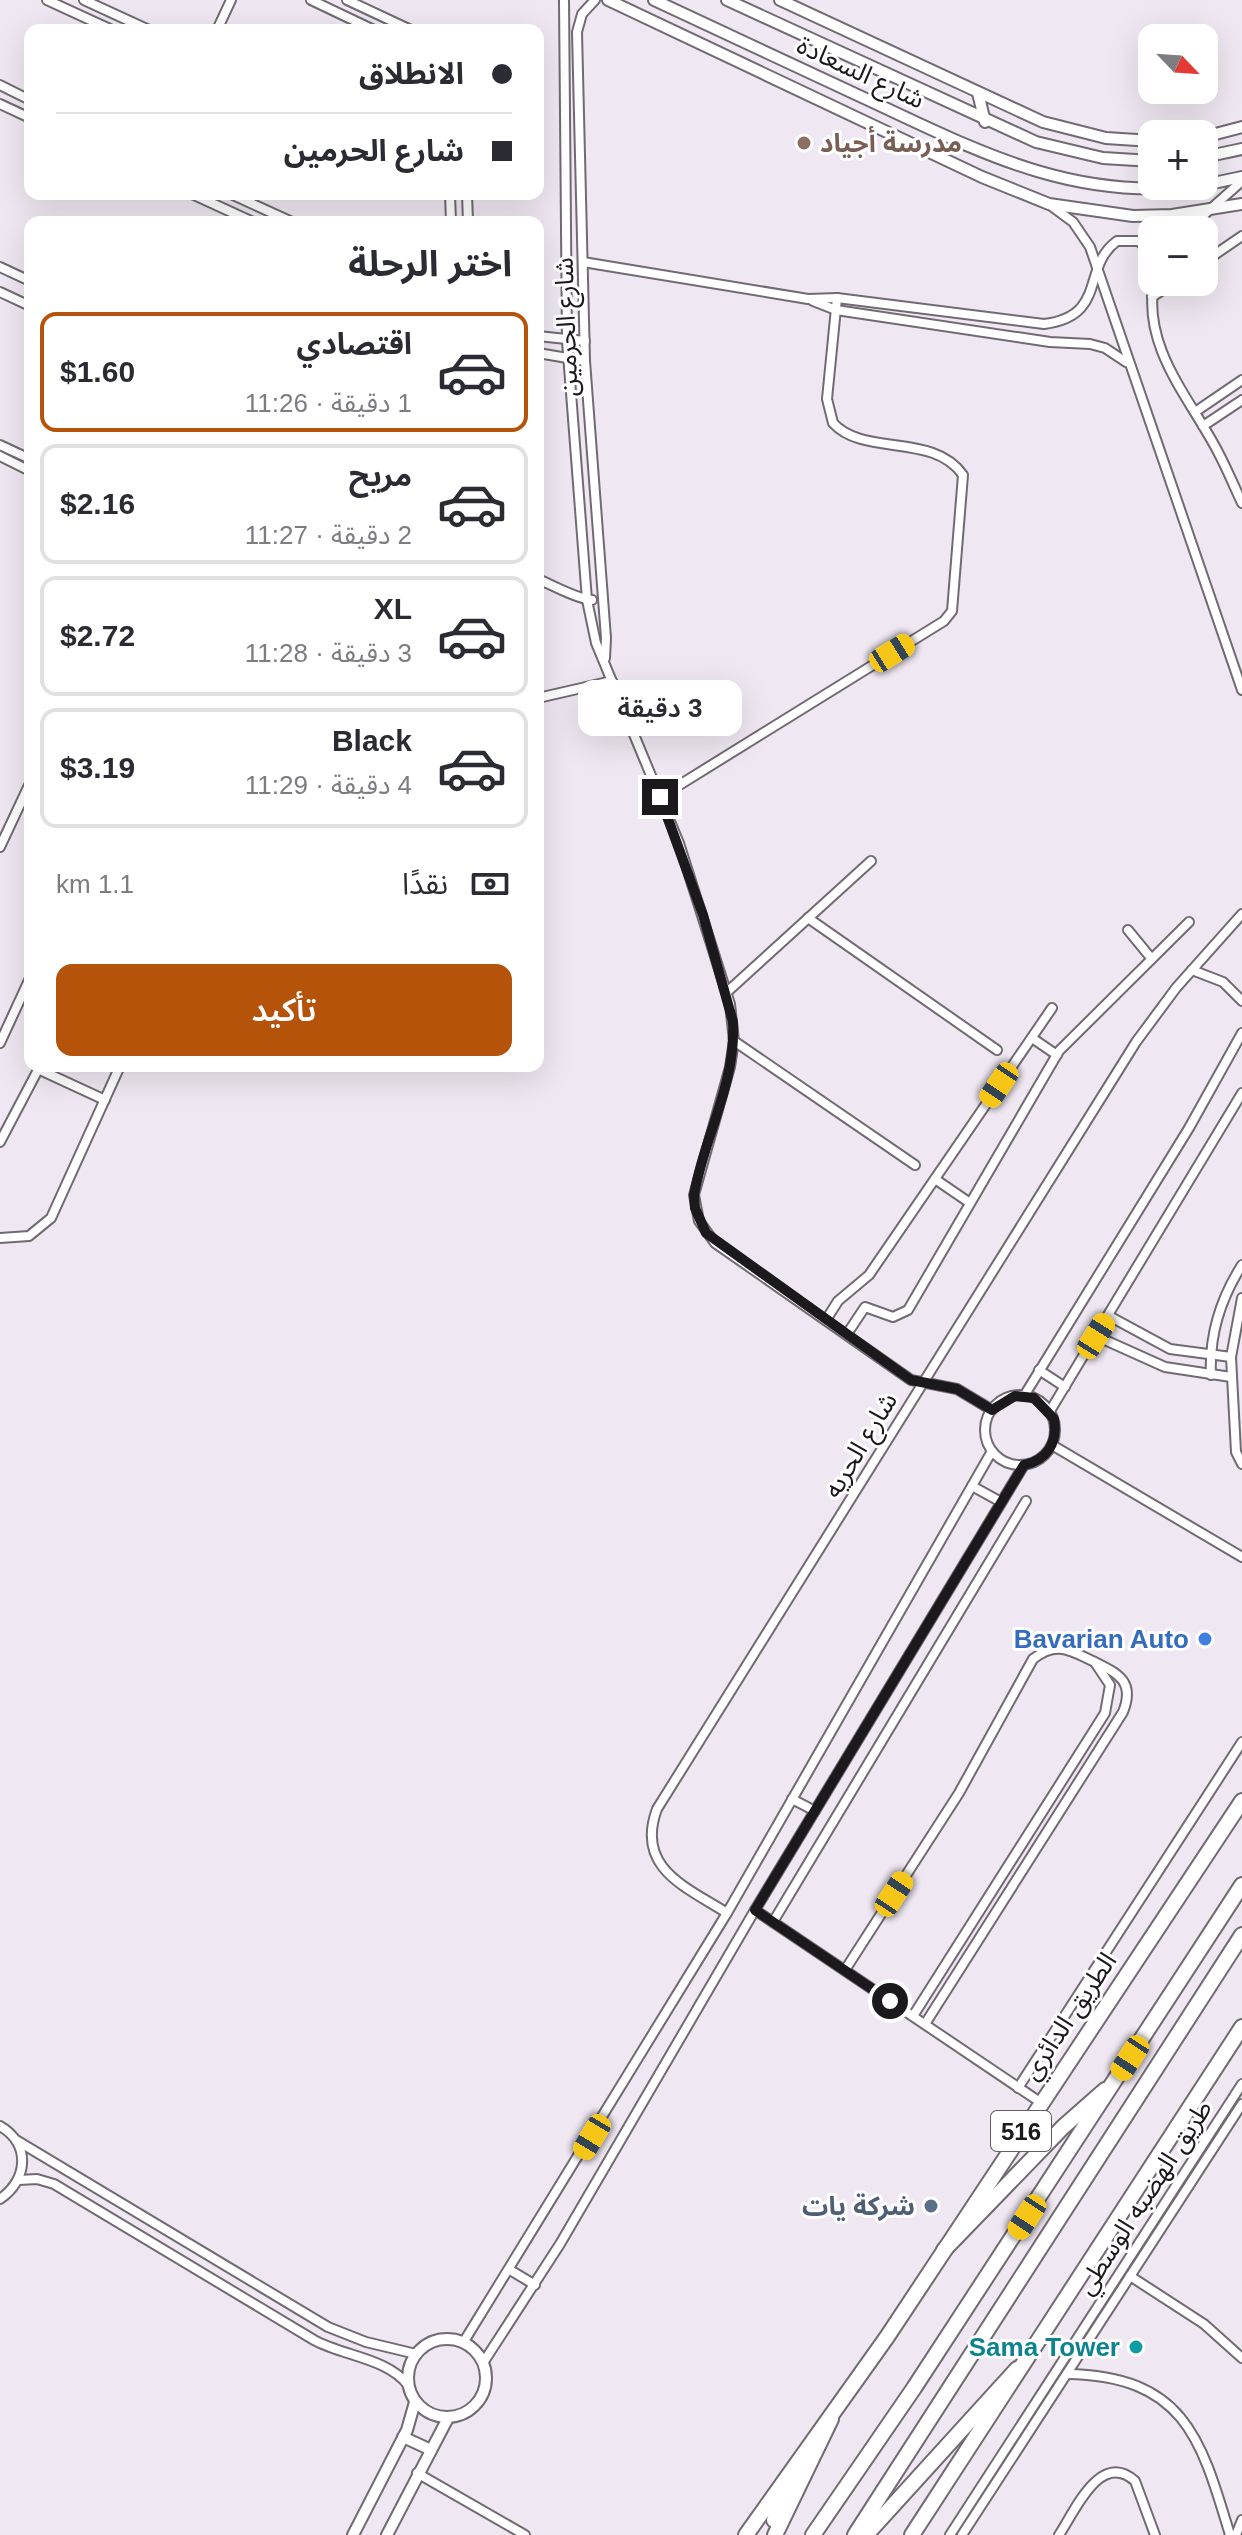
<!DOCTYPE html>
<html lang="ar">
<meta charset="utf-8">
<style>
body{margin:0;font-family:Arial,"Noto Sans Arabic",sans-serif;background:#f7f7f7;color:#2b2b33;direction:rtl;height:100vh;display:flex;flex-direction:column;font-size:30px;white-space:nowrap}
*{box-sizing:border-box;margin:0}
p{font-size:26px;color:#7c7c81}
.icon{flex:none;width:44px;height:44px;fill:none;stroke:currentColor;stroke-width:2;stroke-linecap:round;stroke-linejoin:round}
.map{position:relative;flex:1;overflow:hidden;direction:ltr}
.panel{position:absolute;left:24px;top:216px;width:520px;height:856px;display:flex;flex-direction:column;background:#fff;border-radius:16px;box-shadow:0 8px 32px #0002;direction:rtl}
.panel>*{flex:none}
.guide{position:absolute;left:24px;top:24px;width:520px;height:176px;border-radius:16px;box-shadow:0 8px 32px #0002;direction:rtl;display:grid;align-content:center;height:176px;padding:0 32px;background:#fff}
.needle{width:52px;rotate:115deg}
.controls{position:absolute;left:1138px;top:24px;display:grid;gap:16px}
.controls a{display:grid;place-items:center;width:80px;height:80px;border-radius:16px;background:#fff;box-shadow:0 8px 32px #0002;font-size:40px}
.end{position:absolute;width:36px;height:36px;margin:-18px;border:10px solid #1c191d;background:#fff;box-shadow:0 0 0 4px #fff}
.from{border-radius:50%}
.bubble{position:absolute;height:56px;border-radius:16px;background:#fff;box-shadow:0 8px 32px #0002;font-size:26px;font-weight:600;line-height:56px;text-align:center;direction:rtl}
.car{position:absolute;width:24px;height:48px;margin:-24px -12px;border-radius:10px;box-shadow:0 0 6px 2px #0007;background:linear-gradient(#f5c518 24%,#345 0 40%,#f5c518 0 76%,#345 0 86%,#f5c518 0)}
.guide b{display:flex;align-items:center;gap:28px;height:76px;font-size:30px}
.guide b+b{border-top:2px solid #e1e1e2}
.guide i{width:20px;height:20px;background:#2b2b33}
ul{padding:0;list-style:none}
li{display:flex;align-items:center;gap:24px;height:120px;margin:0 16px 12px;padding:0 16px;border:4px solid #e1e1e2;border-radius:16px}
li div{flex:1}
li b{display:block;font-size:30px}
li em{font-style:normal;font-weight:600}
li.selected{border-color:#b45309}
li>.icon{width:72px;height:72px;stroke-width:1.5}
h2{padding:0 32px;font-size:36px;line-height:96px}
.pay{display:flex;align-items:center;gap:20px;height:88px;padding:0 32px;font-size:30px}
.pay p{margin-inline-start:auto}
.primary-button{display:flex;gap:16px;margin-top:auto;padding:16px 32px}
.primary-button a{flex:1;height:92px;border-radius:16px;background:#b45309;color:#fff;font-size:32px;font-weight:600;line-height:92px;text-align:center}
.map>svg:first-child{display:block}
.lines{fill:none;stroke-linecap:round;stroke-linejoin:round}
.minor-casing{stroke:#716a72;stroke-width:12}
.tertiary-casing{stroke:#716a72;stroke-width:14}
.trunk-casing{stroke:#716a72;stroke-width:18}
.motorway-casing{stroke:#716a72;stroke-width:18}
.minor{stroke:#fff;stroke-width:8}
.tertiary{stroke:#fff;stroke-width:10}
.trunk{stroke:#fff;stroke-width:14}
.motorway{stroke:#fff;stroke-width:14}
.route{stroke:#1c191d;stroke-width:10}
.education-dot{fill:#8d6e63;stroke:#fff;stroke-width:3}
.shop-dot{fill:#3f7fe0;stroke:#fff;stroke-width:3}
.service-dot{fill:#5c6f8a;stroke:#fff;stroke-width:3}
.culture-dot{fill:#0f9aa8;stroke:#fff;stroke-width:3}
.labels{text-anchor:middle;dominant-baseline:central;stroke-width:6;stroke-linejoin:round;paint-order:stroke}
.shield{fill:#fff;stroke:#605e61;stroke-width:2}
.shield-label{font-size:24px;font-weight:bold;fill:#1c191d}
.street-label{font-size:26px;fill:#1c191d;stroke:#fff}
.education-label{font-size:26px;font-weight:bold;fill:#785e54;stroke:#fff;text-anchor:start}
.shop-label{font-size:26px;font-weight:bold;fill:#366cbe;stroke:#fff;text-anchor:end}
.service-label{font-size:26px;font-weight:bold;fill:#4e5e75;stroke:#fff;text-anchor:end}
.culture-label{font-size:26px;font-weight:bold;fill:#0d838f;stroke:#fff;text-anchor:end}
</style>
<div class="map">
<svg width="1242" height="2535" viewBox="0 0 1242 2535">
<rect width="100%" height="100%" fill="#efe7f1"/>
<g class="lines">
<g class="minor-casing">
<g id="minor">
<polyline points="47,0 112,30"/>
<polyline points="84,0 149,30"/>
<polyline points="311,0 374,30"/>
<polyline points="347,0 411,30"/>
<polyline points="564,0 567,341 587,600 596,643 679,843 730,1004 734,1041 730,1067 694,1195 699,1221 715,1243 911,1380 957,1389 992,1410"/>
<polyline points="595,0 582,14 577,32 585,361 606,638 605,658"/>
<polyline points="217,30 231,0"/>
<polyline points="0,85 30,100"/>
<polyline points="0,104 30,118"/>
<polyline points="192,194 253,222"/>
<polyline points="231,194 292,222"/>
<polyline points="450,194 451,222"/>
<polyline points="467,194 468,222"/>
<polyline points="1050,205 1073,222 1090,247 1242,690"/>
<polyline points="1187,230 1242,181"/>
<path d="M583 262 808 299 837 298 1044 324C1108 316 1081 267 1117 241H1139L1152 255"/>
<polyline points="1204,262 1242,236"/>
<polyline points="0,267 30,281"/>
<path d="M1154 282C1142 348 1190 398 1218 452 1227 469 1234 486 1242 503"/>
<polyline points="0,292 30,306"/>
<polyline points="1152,297 1175,282"/>
<polyline points="813,301 836,310 1050,342 1090,344 1105,348 1126,362"/>
<polyline points="538,336 585,341"/>
<polyline points="538,353 585,361"/>
<polyline points="1195,412 1242,380"/>
<polyline points="1203,426 1242,400"/>
<polyline points="0,445 30,459"/>
<polyline points="0,456 30,471"/>
<path d="M538 579C552 585 577 599 592 600"/>
<polyline points="538,698 612,681"/>
<path d="M660 797 944 621 952 611 963 475C933 432 864 457 833 423L827 399 837 298"/>
<polyline points="0,847 30,783"/>
<polyline points="808,918 997,1050"/>
<polyline points="1128,930 1151,958"/>
<polyline points="1192,970 1223,982 1242,1001"/>
<polyline points="727,992 871,861"/>
<polyline points="1032,1038 1057,1055"/>
<polyline points="734,1041 915,1165"/>
<polyline points="0,1043 30,978"/>
<polyline points="38,1069 105,1100"/>
<polyline points="0,1142 40,1066"/>
<polyline points="935,1179 970,1203"/>
<polyline points="0,1238 29,1236 51,1218 120,1066"/>
<polyline points="1242,1298 1231,1357 1236,1452 1242,1464"/>
<polyline points="1109,1316 1170,1349 1231,1357"/>
<polyline points="826,1320 838,1301 869,1275 1052,1008"/>
<polyline points="847,1334 865,1307 893,1317 908,1310 1059,1051 1189,922"/>
<polyline points="1096,1336 1165,1367 1231,1377"/>
<polyline points="1039,1370 1065,1387"/>
<path d="M1211 1375C1209 1335 1221 1298 1242 1265"/>
<circle cx="1020" cy="1430" r="35"/>
<polyline points="1024,1396 1189,1128 1242,1033"/>
<polyline points="1050,1411 1242,1093"/>
<polyline points="1052,1445 1242,1557"/>
<polyline points="972,1486 1001,1502"/>
<polyline points="792,1799 815,1811"/>
<polyline points="755,1910 1040,2102"/>
<path d="M727 1913C686 1887 635 1868 657 1809L1136 1042 1176 988 1242 914"/>
<polyline points="773,1922 1026,1501"/>
<path d="M845 1970 959 1793 1033 1659C1057 1640 1071 1651 1095 1662 1119 1674 1135 1682 1123 1712L925 2024"/>
<polyline points="913,2016 1105,1713 1110,1685 1096,1664"/>
<polyline points="1018,2088 1242,1742"/>
<path d="M0 2126C31 2144 28 2180 0 2199"/>
<polyline points="16,2140 328,2327 366,2342 416,2354"/>
<path d="M19 2180 37 2179 54 2184 314 2340C343 2356 387 2358 408 2385"/>
<polyline points="510,2270 535,2285"/>
<polyline points="1130,2276 1204,2324 1242,2358"/>
<polyline points="463,2343 727,1913 992,1451"/>
<polyline points="483,2363 560,2244 755,1910 1024,1465"/>
<path d="M1067 2374C1184 2376 1201 2438 1230 2535"/>
<polyline points="417,2473 525,2535"/>
<polyline points="950,2535 1242,2084"/>
<polyline points="962,2535 1242,2104"/>
<path d="M1059 2535C1075 2511 1100 2450 1135 2481L1155 2535"/>
<polyline points="1236,2535 1242,2520"/>
</g>
</g>
<g class="tertiary-casing">
<g id="tertiary">
<polyline points="608,0 982,177 1049,204 1133,216 1172,215 1242,204"/>
<path d="M654 0C724 33 794 65 864 98 974 149 1069 201 1195 186"/>
<polyline points="727,0 1036,142 1103,158 1152,161"/>
<polyline points="780,0 1043,122 1106,138 1152,141"/>
<polyline points="978,93 985,122"/>
<polyline points="1204,137 1242,127"/>
<polyline points="1204,157 1242,149"/>
<polyline points="1204,185 1242,177"/>
<circle cx="447" cy="2378" r="39"/>
<polyline points="403,2437 429,2449"/>
<polyline points="353,2535 407,2430 415,2402"/>
<polyline points="387,2535 448,2418"/>
</g>
</g>
<g class="trunk-casing">
<g id="trunk">
<polyline points="746,2535 887,2337 1242,1801"/>
<polyline points="912,2535 1242,2027"/>
</g>
</g>
<g class="motorway-casing">
<g id="motorway">
<polyline points="944,2250 1063,2127 1105,2090"/>
<polyline points="774,2520 799,2462"/>
<polyline points="775,2535 831,2419"/>
<polyline points="813,2535 914,2388 1242,1885"/>
<polyline points="855,2535 1242,1935"/>
<polyline points="866,2535 1017,2369"/>
</g>
</g>
<use href="#minor" class="minor"/>
<use href="#tertiary" class="tertiary"/>
<use href="#trunk" class="trunk"/>
<use href="#motorway" class="motorway"/>
</g>
<g class="lines">
<path class="route" d="M660 797 703 915 733 1022C736 1085 704 1136 694 1195L695 1208 706 1233 911 1380 957 1389 992 1410 1015 1396 1034 1398 1054 1419C1058 1443 1047 1460 1024 1465L755 1910 890 2001"/>
</g>
<circle class="education-dot" cx="804" cy="143" r="8"/>
<circle class="shop-dot" cx="1205" cy="1639" r="8"/>
<circle class="service-dot" cx="931" cy="2206" r="8"/>
<circle class="culture-dot" cx="1136" cy="2347" r="8"/>
<g class="labels">
<rect class="shield" x="991" y="2111" width="60" height="40" rx="6"/>
<g class="shield-label">
<text x="1021" y="2131">516</text>
</g>
<g class="street-label">
<text transform="translate(861 72) rotate(25)">شارع السعادة</text>
<text transform="translate(566 327) rotate(-92)">شارع الحرمين</text>
<text transform="translate(860 1445) rotate(-59)">شارع الحريه</text>
<text transform="translate(1069 2016) rotate(-56)">الطريق الدائري</text>
<text transform="translate(1144 2197) rotate(-57)">طريق الهضبه الوسطي</text>
</g>
<g class="education-label">
<text x="820" y="143">مدرسة أجياد</text>
</g>
<g class="shop-label">
<text x="1189" y="1639">Bavarian Auto</text>
</g>
<g class="service-label">
<text x="915" y="2206">شركة يات</text>
</g>
<g class="culture-label">
<text x="1120" y="2347">Sama Tower</text>
</g>
</g>
</svg>
<div class="controls">
<a><svg class="needle" viewBox="-14 -14 28 28"><path d="M0-13l5 13h-10z" fill="#e53935"/><path d="M0 13l5-13h-10z" fill="#7c7c81"/></svg></a>
<a>+</a>
<a>−</a>
</div>
<i class="end from" style="left:890px;top:2001px"></i>
<i class="end" style="left:660px;top:797px"></i>
<div class="bubble" style="left:578px;top:680px;width:164px">3 دقيقة</div>
<i class="car" style="left:892px;top:653px;rotate:58deg"></i>
<i class="car" style="left:999px;top:1085px;rotate:214deg"></i>
<i class="car" style="left:1096px;top:1336px;rotate:32deg"></i>
<i class="car" style="left:894px;top:1894px;rotate:33deg"></i>
<i class="car" style="left:1130px;top:2058px;rotate:213deg"></i>
<i class="car" style="left:592px;top:2137px;rotate:211deg"></i>
<i class="car" style="left:1027px;top:2217px;rotate:213deg"></i>
<div class="guide">
<b><i class="from"></i>الانطلاق</b>
<b><i></i>شارع الحرمين</b>
</div>
<section class="panel">
<h2>اختر الرحلة</h2>
<ul>
<li class="selected"><svg class="icon" aria-label="car" viewBox="0 0 24 24"><path d="M5 17H2v-5l4-1 3-4h7l3 4 3 1v5h-3M9 17h6M6 11h13"/><circle cx="7" cy="17" r="2"/><circle cx="17" cy="17" r="2"/></svg><div><b>اقتصادي</b><p>1 دقيقة · 11:26</p></div><em>$1.60</em></li>
<li><svg class="icon" aria-label="car" viewBox="0 0 24 24"><path d="M5 17H2v-5l4-1 3-4h7l3 4 3 1v5h-3M9 17h6M6 11h13"/><circle cx="7" cy="17" r="2"/><circle cx="17" cy="17" r="2"/></svg><div><b>مريح</b><p>2 دقيقة · 11:27</p></div><em>$2.16</em></li>
<li><svg class="icon" aria-label="car" viewBox="0 0 24 24"><path d="M5 17H2v-5l4-1 3-4h7l3 4 3 1v5h-3M9 17h6M6 11h13"/><circle cx="7" cy="17" r="2"/><circle cx="17" cy="17" r="2"/></svg><div><b>XL</b><p>3 دقيقة · 11:28</p></div><em>$2.72</em></li>
<li><svg class="icon" aria-label="car" viewBox="0 0 24 24"><path d="M5 17H2v-5l4-1 3-4h7l3 4 3 1v5h-3M9 17h6M6 11h13"/><circle cx="7" cy="17" r="2"/><circle cx="17" cy="17" r="2"/></svg><div><b>Black</b><p>4 دقيقة · 11:29</p></div><em>$3.19</em></li>
</ul>
<div class="pay"><svg class="icon" aria-label="cash" viewBox="0 0 24 24"><path d="M3 7h18v10H3z"/><circle cx="12" cy="12" r="2"/></svg>نقدًا<p>1.1 km</p></div>
<div class="primary-button"><a>تأكيد</a></div>
</section>
</div>
